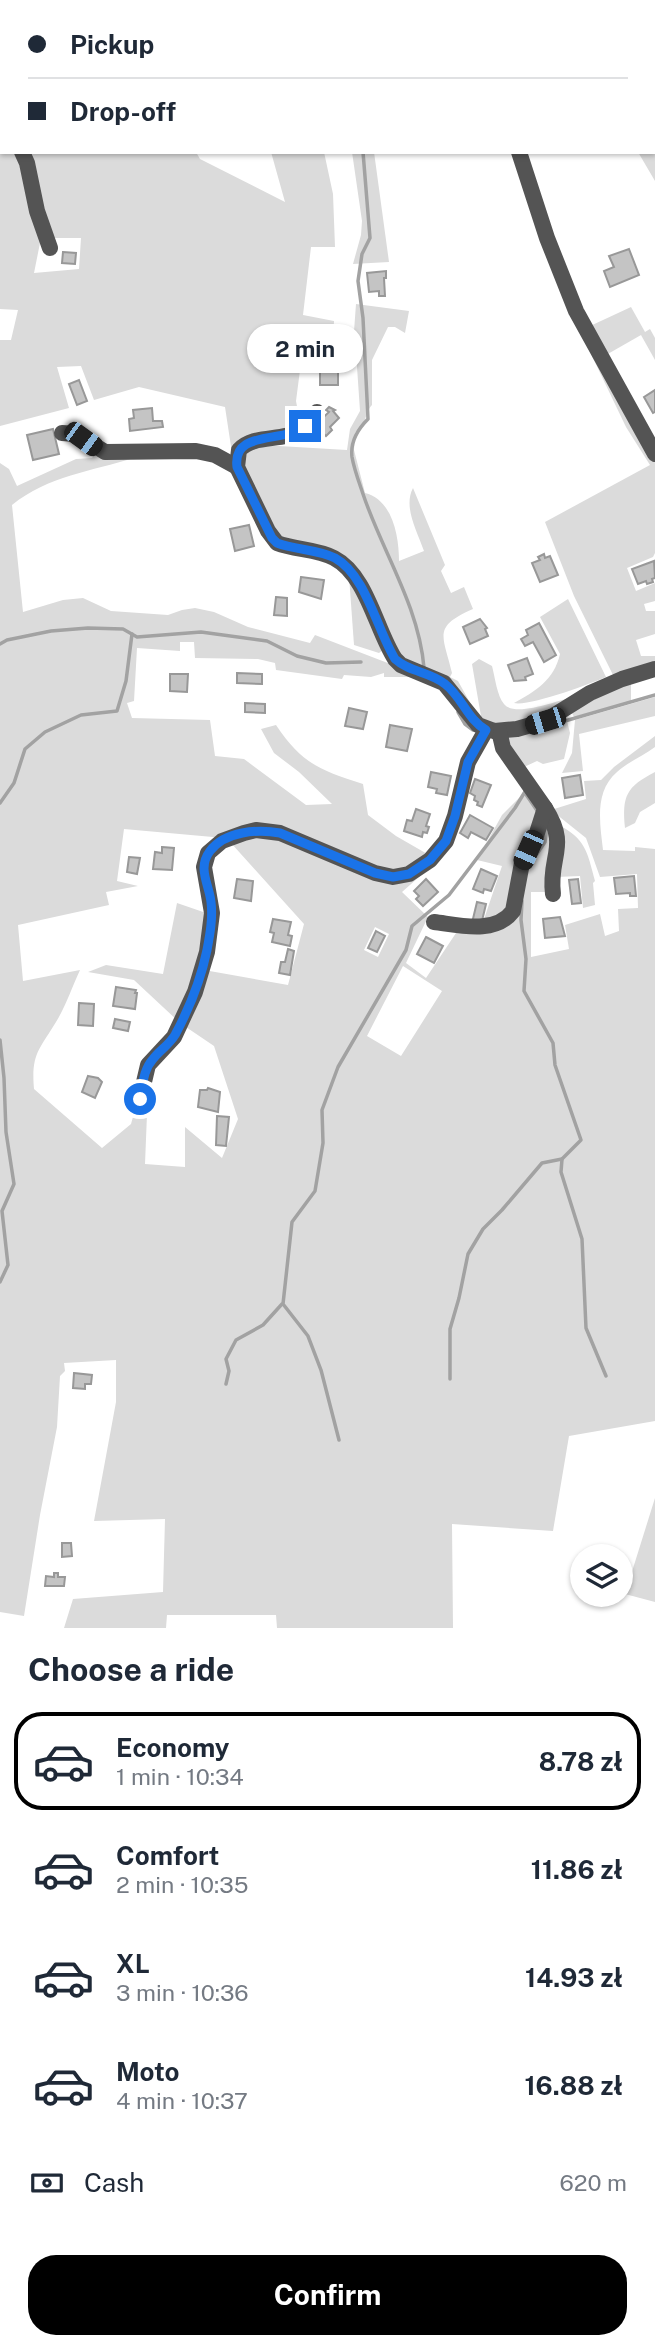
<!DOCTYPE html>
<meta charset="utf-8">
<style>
body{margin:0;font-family:"Public Sans",sans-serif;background:#f2f2f3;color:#1f2937;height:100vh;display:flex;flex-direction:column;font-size:26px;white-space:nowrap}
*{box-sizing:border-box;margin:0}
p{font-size:23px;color:#747a83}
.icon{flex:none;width:38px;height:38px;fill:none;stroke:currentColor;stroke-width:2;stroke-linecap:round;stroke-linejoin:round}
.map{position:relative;height:1628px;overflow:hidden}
.sheet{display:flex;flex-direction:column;background:#fff;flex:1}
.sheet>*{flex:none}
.guide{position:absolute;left:0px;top:0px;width:656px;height:154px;box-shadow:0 2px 5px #0004;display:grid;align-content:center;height:154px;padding:0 28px;background:#fff}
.buttons{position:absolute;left:570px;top:1544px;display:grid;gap:14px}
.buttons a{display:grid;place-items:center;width:63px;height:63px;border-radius:50%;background:#fff;box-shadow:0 2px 5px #0004;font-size:35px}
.end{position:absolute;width:32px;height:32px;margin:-16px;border:9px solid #1a73e8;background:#fff;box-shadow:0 0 0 4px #fff}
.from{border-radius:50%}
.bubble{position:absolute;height:49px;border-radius:24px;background:#fff;box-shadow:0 2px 5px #0004;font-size:23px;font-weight:700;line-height:49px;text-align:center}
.car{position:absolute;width:21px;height:42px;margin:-21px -10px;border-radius:9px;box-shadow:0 0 5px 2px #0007;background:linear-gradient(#222 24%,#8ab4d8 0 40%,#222 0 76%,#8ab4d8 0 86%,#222 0)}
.guide b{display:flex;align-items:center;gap:24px;height:66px;font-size:26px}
.guide b+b{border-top:2px solid #e0e1e3}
.guide i{width:18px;height:18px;background:#1f2937}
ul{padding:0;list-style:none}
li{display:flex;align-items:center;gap:21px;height:98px;margin:0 14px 10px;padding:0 14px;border:4px solid transparent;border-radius:28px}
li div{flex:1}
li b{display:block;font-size:26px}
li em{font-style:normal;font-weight:700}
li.on{border-color:#000}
li>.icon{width:63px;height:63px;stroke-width:1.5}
h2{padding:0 28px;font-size:32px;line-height:84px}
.pay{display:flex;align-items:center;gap:18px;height:77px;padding:0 28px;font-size:26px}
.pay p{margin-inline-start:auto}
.button{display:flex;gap:14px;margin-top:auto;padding:14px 28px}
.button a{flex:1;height:80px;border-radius:28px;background:#000;color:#fff;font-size:28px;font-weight:700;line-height:80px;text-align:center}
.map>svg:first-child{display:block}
.green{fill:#dbdbdb;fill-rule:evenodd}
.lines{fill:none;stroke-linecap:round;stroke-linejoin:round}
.stream{stroke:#a2a2a2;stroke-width:3.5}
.building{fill:#c4c4c4;stroke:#989898;stroke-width:2}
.minor{stroke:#545454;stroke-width:16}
.route{stroke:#1a73e8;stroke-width:9}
</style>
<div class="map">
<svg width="655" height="1628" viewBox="0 0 655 1628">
<rect width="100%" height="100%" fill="#fff"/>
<g class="green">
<polygon points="0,0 91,2 2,2 2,137"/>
<polygon points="655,8 655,181 638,152 654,152"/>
<path d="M0 142 2 152H19L41 238 34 273 79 269 81 238H49L26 152H196L200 159 285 202 271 152H324L333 194 335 247H311L303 315 334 321 333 342 353 345 356 304 409 311 405 333 395 327H388L372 360V405C363 415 368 424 355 433L354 450 365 493C393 500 399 537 399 561L424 551C417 531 403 507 413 488L445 565 441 571 451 593 464 587 473 609C432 627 443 635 452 673L450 677 458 681 473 708 405 664 359 577 279 540 243 468 241 454 262 445 347 450 350 429 360 411 356 352 303 347 296 401 300 422 289 429 232 453 225 407 139 387 94 400 81 366 57 367 69 408 0 426V340H11L18 310 0 309Z"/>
<polygon points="352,152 374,152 389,262 353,264 361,235 362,221"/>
<polygon points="631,307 645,332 650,329 655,338 655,360 641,335 606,355 588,327"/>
<polygon points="591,354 655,459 655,553 653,557 627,568 636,591 655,583 655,601 644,604 646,611 655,611 655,634 636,640 641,656 655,656 655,663 614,677 574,596 545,522 650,465 626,427"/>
<path d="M95 454 134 458C92 471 48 476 12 505L23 612 63 600 83 598 111 611 168 615 182 610 195 608 214 612 248 627 310 643 315 635 424 677H384V673L371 677 344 675 342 679 276 670 275 663 258 659 195 658 194 642H180V651L137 648 134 701 127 703 132 718 210 720 215 756 244 759 306 805 332 804 299 772 274 753 261 729 276 725C302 764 320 770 363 784L368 815 396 836 429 855 416 866 389 872 287 833 224 838 124 829 117 881 138 886 106 892 109 905 18 925 23 981 80 970C72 987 66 1006 56 1022 39 1050 31 1054 34 1089L102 1148 131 1124 138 1099 147 1114 145 1164 185 1167V1127L222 1158 238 1119 214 1046 183 1025 204 970 288 985 304 924 231 843 242 838 274 836 375 876 427 870 402 892 428 917 406 963 426 978 458 930 511 920 522 873 550 821 549 892H531V957L569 949 565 925 600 914 605 936 619 931 618 909 638 908 637 874 600 877 586 838 551 810 586 799 584 781 601 780 614 767 655 736V747C643 756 628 762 617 772 594 792 600 823 603 850L635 851V847L655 849V1421L569 1436 553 1531 452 1524 453 1628H277L276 1615H167L166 1628H64L73 1599 163 1592 165 1519 94 1521 116 1402V1360L64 1363 65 1371 60 1376 57 1427 40 1515 24 1616 0 1612V463L9 469 17 486 76 459 92 458ZM375 927 389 934 378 957 364 950ZM403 966 442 991 401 1056 367 1036Z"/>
<polygon points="349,576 383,650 379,653 354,645"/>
<path d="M568 599 606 677C590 684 528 707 514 703 536 691 554 680 560 654L540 617Z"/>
<path d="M479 659 492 666C495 677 497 696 504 704 515 718 558 700 574 697L529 721 493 723 482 722 472 664Z"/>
<polygon points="631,681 631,701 574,717 571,711"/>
<polygon points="655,697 655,716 579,734 583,771 562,773 572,753 575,720"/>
<polygon points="566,717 570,733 564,759 543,764 537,761 524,767 506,741 507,737"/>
<path d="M655 772V803L640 812 635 823 625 828C622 796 626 787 655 772Z"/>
<polygon points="527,790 539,810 511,908 482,925 502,866 477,860 502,815"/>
<path d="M557 824C586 839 587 851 595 881L593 883 595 905 583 908 580 876 556 877Z"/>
<polygon points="177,903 209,914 207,938 178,1021 134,980 88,972 106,965 163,974"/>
<polygon points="655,1498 655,1602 625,1594"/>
</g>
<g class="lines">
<g class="stream">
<polyline points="254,0 255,2"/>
<path d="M363 152 370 238 362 254 358 281 363 318 368 419C358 429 350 441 352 457 354 469 359 482 363 494 382 551 419 606 424 668"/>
<polyline points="0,644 7,640 51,631 88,628 123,629 137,637 201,632 267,641 297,656 326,663 361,662"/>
<polyline points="458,712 465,724 473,730"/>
<polyline points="551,725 655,695"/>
<polyline points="525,793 538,812"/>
<polyline points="0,803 14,783 25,749 45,732 81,715 117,711 126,681 132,634"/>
<polyline points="530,864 545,842 547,828"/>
<polyline points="522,901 521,920 526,959 524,991 553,1043 555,1065 581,1140 562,1159 561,1172 582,1239 586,1328 606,1376"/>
<polyline points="0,1040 4,1078 6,1132 14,1184 2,1211 8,1265 0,1282"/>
<polyline points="450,1379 450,1329 459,1298 468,1254 483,1229 502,1210 542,1163 562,1159"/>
<polyline points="226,1384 229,1371 226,1359 236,1340 263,1325 282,1304"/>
<polyline points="339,1440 321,1370 308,1336 283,1304 292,1222 315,1191 323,1143 322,1110 338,1067 406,950 412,926 449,895 515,808 526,790"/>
</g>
</g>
<g class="building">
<polygon points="629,249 639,275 610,287 604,271 614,267 609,256"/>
<polygon points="63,252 76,253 75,264 62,263"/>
<polygon points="386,271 386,278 384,278 385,296 379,296 379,291 369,292 367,273"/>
<polygon points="320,363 338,364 338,385 320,385"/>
<polygon points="79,380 87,401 77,405 69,384"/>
<polygon points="655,390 655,412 653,413 644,397"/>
<polygon points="329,407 335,410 333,411 339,418 330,427 332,430 326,436 323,433 320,435 313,427 329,412 326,410"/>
<polygon points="152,408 153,421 162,421 163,427 130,431 129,419 134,418 133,410"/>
<polygon points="53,429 59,454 33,460 27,435"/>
<polygon points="249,525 254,546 235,551 230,529"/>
<polygon points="544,554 545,558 550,556 558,575 540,582 532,563 540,560 538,557"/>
<polygon points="654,561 655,578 652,579 653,582 647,584 646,581 638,584 632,569"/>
<polygon points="301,577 324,580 321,599 299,592"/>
<polygon points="276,597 287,598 287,616 274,615"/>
<polygon points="480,619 487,628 485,629 488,636 470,644 463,627"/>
<polygon points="539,623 556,655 544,662 533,642 525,646 521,639 528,635 526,630"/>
<polygon points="527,658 533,674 525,677 526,680 514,681 508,665"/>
<polygon points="237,673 262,674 262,684 237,683"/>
<polygon points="170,674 188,674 187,692 170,691"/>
<polygon points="245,703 265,704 265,713 245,712"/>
<polygon points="349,708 367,712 363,729 345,726"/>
<polygon points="390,725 412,729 407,751 386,747"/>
<polygon points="431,772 451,776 447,795 436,793 437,789 428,787"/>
<polygon points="580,775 583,795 565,798 562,778"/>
<polygon points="475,779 491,785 482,807 477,805 478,802 474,800 475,796 470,793"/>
<polygon points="416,809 430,814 426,826 429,827 427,833 423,832 422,837 404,831 407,820 412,821"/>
<polygon points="470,815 493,828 486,840 471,832 468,838 460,833"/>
<polygon points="162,847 174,848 172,870 153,869 155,852 162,853"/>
<polygon points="129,857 140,858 137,874 127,872"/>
<polygon points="481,869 497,876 491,891 484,889 483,893 473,889"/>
<polygon points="634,876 636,896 630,896 630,893 616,894 614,878"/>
<polygon points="237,879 253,881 251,901 234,898"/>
<polygon points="426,879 438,892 423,906 416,899 419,896 414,891"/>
<polygon points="578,879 581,903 572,904 569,880"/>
<polygon points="477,902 486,904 481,925 472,923"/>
<polygon points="560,917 565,936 545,938 543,919"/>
<polygon points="273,919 291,922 288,935 292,936 290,946 272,942 274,933 270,932"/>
<polygon points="376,931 385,936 377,952 368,948"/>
<polygon points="426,937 443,946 434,963 417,954"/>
<polygon points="288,949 294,951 290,975 279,973 281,962 285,962"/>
<polygon points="116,987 136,990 135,993 137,993 135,1009 113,1006"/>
<polygon points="79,1003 94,1004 93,1026 78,1025"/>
<polygon points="115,1019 130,1022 128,1031 113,1028"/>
<polygon points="88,1076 98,1078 102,1082 95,1098 82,1092"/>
<polygon points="208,1088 220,1092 218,1112 198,1107 200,1090 207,1090"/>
<polygon points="217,1116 229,1117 226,1146 216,1145"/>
<polygon points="74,1373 92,1375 91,1384 85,1384 85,1389 73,1388"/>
<polygon points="62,1543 71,1543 72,1556 62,1557"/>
<polygon points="54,1573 58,1573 58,1577 65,1577 64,1586 45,1586 46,1576 54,1577"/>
</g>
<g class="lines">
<g class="minor">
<polyline points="512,2 515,0"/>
<polyline points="0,139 2,140"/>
<polyline points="22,152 27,163 37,211 50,248"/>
<polyline points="519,152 547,238 576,311 655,454"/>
<path d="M317 412C312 417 308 424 302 429 283 443 255 433 239 450L237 467 268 531 277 543C295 550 317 549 334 558 367 575 376 630 395 659L401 665 444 683 478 725 494 731 517 729 545 721 590 693 622 679 655 669"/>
<polyline points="62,433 76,434 105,452 196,451 215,455 237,467"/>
<path d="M545 808C570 847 548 856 553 894"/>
<path d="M434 922C459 925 495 935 513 911L522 863 536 836 545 808 503 748 499 731"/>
<polyline points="140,1099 148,1065 174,1037 195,992 207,952 212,913 204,867 208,853 222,841 244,833 256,830 280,833 375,873 393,877 409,874 430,860 446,841 455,816 468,762 486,730"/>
</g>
</g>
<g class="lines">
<path class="route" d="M140 1099C143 1085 143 1070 153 1059 160 1050 169 1045 175 1035 189 1009 201 979 207 950 210 934 213 918 211 902 209 884 197 868 210 851 225 831 258 829 280 833L375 873 393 877 409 874 430 860 446 841 455 816 468 762 486 730C467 719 462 697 445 684 431 672 409 672 395 659 377 630 366 575 335 558 317 549 295 550 277 543L272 538 237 467C232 429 284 444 305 426"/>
</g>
</svg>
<div class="buttons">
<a><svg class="icon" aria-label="layers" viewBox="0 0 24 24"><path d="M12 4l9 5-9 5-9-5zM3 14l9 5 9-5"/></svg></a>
</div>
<i class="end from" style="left:140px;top:1099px"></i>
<i class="end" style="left:305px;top:426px"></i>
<div class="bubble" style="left:247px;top:324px;width:116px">2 min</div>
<i class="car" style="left:83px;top:439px;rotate:126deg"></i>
<i class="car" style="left:545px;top:721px;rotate:253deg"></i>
<i class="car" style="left:528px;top:850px;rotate:204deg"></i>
<div class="guide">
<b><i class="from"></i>Pickup</b>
<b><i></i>Drop-off</b>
</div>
</div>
<section class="sheet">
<h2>Choose a ride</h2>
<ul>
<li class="on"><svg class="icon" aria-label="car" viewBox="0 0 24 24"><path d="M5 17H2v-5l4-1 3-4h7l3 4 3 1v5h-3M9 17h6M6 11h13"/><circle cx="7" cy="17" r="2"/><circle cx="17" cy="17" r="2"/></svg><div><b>Economy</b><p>1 min · 10:34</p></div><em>8.78 zł</em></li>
<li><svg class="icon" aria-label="car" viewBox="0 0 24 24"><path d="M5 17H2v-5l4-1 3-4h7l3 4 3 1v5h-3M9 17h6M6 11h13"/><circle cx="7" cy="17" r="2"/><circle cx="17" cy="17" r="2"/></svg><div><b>Comfort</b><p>2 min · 10:35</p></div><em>11.86 zł</em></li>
<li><svg class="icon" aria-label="car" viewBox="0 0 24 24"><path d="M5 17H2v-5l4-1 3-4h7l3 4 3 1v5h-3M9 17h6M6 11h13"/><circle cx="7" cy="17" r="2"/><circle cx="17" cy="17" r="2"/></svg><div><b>XL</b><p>3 min · 10:36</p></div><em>14.93 zł</em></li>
<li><svg class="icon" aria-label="car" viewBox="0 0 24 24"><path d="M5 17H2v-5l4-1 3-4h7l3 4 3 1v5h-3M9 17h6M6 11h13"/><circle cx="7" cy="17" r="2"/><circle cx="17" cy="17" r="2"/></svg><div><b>Moto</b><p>4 min · 10:37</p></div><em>16.88 zł</em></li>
</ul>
<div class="pay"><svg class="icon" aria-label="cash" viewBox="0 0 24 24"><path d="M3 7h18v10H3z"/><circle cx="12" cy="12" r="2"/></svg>Cash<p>620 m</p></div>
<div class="button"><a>Confirm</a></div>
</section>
